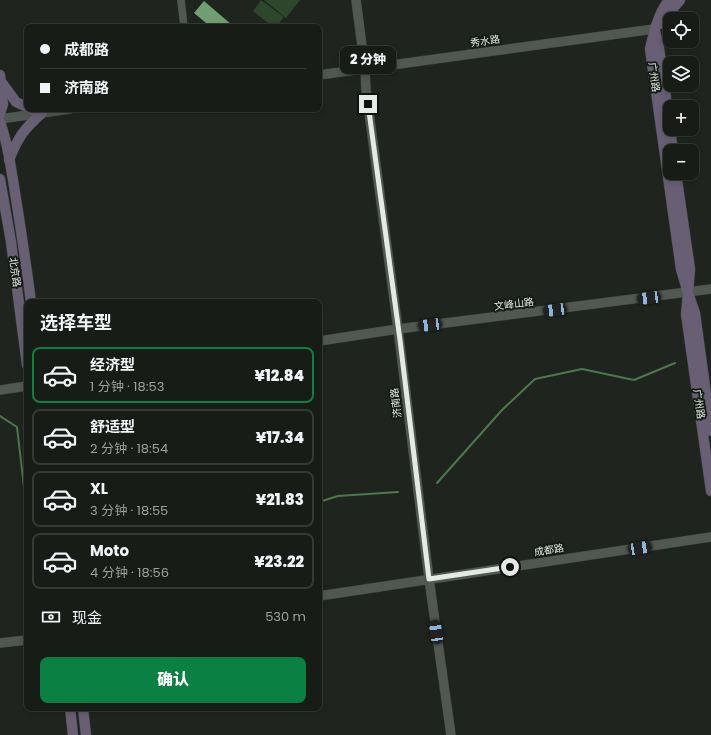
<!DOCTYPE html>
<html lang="zh">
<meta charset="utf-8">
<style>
body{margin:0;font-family:Poppins,"Noto Sans SC",sans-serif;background:#242923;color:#f1f3f6;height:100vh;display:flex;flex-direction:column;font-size:15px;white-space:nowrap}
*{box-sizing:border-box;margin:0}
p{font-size:13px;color:#9ea1a1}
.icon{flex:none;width:22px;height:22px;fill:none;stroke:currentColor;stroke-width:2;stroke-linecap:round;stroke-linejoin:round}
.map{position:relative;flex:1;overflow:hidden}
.panel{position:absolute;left:24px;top:299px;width:298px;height:412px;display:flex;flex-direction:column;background:#171c16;border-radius:8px;box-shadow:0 2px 6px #0003,0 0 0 1px #363a35}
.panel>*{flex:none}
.guide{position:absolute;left:24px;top:24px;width:298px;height:88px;border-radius:8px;box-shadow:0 2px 6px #0003,0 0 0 1px #363a35;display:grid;align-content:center;height:88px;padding:0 16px;background:#171c16}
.buttons{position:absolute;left:663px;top:12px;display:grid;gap:8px}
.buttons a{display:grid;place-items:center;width:36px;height:36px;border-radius:8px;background:#171c16;box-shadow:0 2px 6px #0003,0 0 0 1px #363a35;font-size:20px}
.end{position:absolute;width:18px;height:18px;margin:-9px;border:5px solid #e5e9e5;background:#111;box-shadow:0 0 0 2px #111}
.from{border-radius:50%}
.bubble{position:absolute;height:28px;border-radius:8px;background:#171c16;box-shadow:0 2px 6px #0003,0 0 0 1px #363a35;font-size:13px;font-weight:800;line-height:28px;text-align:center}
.car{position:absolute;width:12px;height:24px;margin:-12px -6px;border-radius:5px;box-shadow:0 0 3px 1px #0007;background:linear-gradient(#222 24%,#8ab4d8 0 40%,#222 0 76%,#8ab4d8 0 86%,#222 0)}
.guide b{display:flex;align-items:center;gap:14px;height:38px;font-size:15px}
.guide b+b{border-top:1px solid #363a35}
.guide i{width:10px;height:10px;background:#f1f3f6}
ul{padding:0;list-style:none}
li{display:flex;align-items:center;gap:12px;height:56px;margin:0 8px 6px;padding:0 8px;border:2px solid #363a35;border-radius:8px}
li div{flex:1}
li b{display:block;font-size:15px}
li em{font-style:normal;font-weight:800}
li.active{border-color:#0b8043}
li>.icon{width:36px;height:36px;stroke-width:1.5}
h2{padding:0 16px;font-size:18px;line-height:48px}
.pay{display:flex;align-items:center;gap:10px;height:44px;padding:0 16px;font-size:15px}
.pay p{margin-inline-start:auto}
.button{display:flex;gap:8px;margin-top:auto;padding:8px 16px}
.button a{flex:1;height:46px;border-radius:8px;background:#0b8043;color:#fff;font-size:16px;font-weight:800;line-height:46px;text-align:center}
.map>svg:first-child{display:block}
.green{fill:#2c472c}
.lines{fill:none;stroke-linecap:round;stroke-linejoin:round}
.stream{stroke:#4c784c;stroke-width:2}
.building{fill:#719e71}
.minor-casing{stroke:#3d433d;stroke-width:8}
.tertiary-casing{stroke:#3d433d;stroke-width:10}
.secondary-casing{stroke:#3d433d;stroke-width:11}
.minor{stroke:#515851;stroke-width:7}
.tertiary{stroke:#515851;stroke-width:9}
.secondary{stroke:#685f74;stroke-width:10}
.route{stroke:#e5e9e5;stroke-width:5}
.labels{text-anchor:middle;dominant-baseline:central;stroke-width:4;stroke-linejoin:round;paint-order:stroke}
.street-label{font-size:10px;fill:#e5e9e5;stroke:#151b15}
</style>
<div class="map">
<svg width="711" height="735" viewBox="0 0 711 735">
<rect width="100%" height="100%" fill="#1f251e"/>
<g class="green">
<polygon points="261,0 284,17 276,27 273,27 253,11"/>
<polygon points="264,0 300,0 286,18"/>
</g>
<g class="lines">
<g class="stream">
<polyline points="0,416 17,427 27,513"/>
<polyline points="437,483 502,410 535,379 582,369 634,380 675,363"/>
<polyline points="319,502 338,496 398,492"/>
</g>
</g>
<polygon class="building" points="204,1 232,25 231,27 211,27 194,13"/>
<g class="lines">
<g class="minor-casing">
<polyline id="minor" points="181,0 184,27"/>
</g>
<g class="tertiary-casing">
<g id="tertiary">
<polyline points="356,0 365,69 366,90 398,329 429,579 451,735"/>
<polyline points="319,75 654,29"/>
<polyline points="0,119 70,109"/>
<polyline points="319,341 398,329 711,289"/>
<polyline points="0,390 27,386"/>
<polyline points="319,596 711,537"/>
<polyline points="0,643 27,640"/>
</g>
</g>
<g class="secondary-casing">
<g id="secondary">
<path d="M669 0C658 14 654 32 650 49L681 269 688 293 686 314 711 491"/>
<polyline points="660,24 680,0"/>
<polyline points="655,31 659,48 670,126"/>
<polyline points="0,75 3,104 0,114"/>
<polyline points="2,83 16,102 27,107"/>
<path d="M0 122C8 143 10 164 14 186 20 224 26 263 31 302"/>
<polyline points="670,129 673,151"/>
<path d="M9 160C18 137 24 129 42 113L31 109"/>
<polyline points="676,173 690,269 688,293 695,313 711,431"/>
<polyline points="0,179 11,242 27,365"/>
<polyline points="70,708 73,735"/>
<polyline points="83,708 86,735"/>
</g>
</g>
<use href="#minor" class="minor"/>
<use href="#tertiary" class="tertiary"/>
<use href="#secondary" class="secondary"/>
</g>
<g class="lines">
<polyline class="route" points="368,104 400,340 429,579 510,567"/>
</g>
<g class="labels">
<g class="street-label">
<text transform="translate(485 41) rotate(-8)">秀水路</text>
<text transform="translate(654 77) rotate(82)">广州路</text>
<text transform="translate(15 272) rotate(82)">北京路</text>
<text transform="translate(514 304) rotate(-7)">文峰山路</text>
<text transform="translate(396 403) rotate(-97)">济南路</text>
<text transform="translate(699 404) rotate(82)">广州路</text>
<text transform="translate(549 550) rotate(-9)">成都路</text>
</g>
</g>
</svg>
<div class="buttons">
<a><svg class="icon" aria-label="locate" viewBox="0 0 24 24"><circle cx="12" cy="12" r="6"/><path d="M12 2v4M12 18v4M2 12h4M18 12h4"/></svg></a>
<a><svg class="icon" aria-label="layers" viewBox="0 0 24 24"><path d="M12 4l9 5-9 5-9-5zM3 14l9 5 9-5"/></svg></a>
<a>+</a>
<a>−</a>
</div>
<i class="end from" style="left:510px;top:567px"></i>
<i class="end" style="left:368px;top:104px"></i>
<div class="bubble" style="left:340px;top:46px;width:56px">2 分钟</div>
<i class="car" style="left:649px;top:298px;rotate:263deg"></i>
<i class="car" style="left:555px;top:310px;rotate:263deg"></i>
<i class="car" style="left:430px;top:325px;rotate:263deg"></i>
<i class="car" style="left:640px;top:548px;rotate:81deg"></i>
<i class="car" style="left:436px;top:632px;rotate:352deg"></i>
<div class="guide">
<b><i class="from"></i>成都路</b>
<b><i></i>济南路</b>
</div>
<section class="panel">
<h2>选择车型</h2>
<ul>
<li class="active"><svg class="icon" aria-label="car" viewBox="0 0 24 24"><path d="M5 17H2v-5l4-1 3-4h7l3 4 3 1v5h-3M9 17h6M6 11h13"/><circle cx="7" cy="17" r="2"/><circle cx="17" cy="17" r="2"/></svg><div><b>经济型</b><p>1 分钟 · 18:53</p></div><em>¥12.84</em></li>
<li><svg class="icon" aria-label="car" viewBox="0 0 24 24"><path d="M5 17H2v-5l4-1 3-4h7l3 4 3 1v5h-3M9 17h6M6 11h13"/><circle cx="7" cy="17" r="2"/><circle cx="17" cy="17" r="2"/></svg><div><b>舒适型</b><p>2 分钟 · 18:54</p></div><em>¥17.34</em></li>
<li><svg class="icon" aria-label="car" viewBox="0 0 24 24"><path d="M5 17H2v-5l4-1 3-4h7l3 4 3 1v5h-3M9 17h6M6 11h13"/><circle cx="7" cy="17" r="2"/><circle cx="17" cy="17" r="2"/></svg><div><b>XL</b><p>3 分钟 · 18:55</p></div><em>¥21.83</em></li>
<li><svg class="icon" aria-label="car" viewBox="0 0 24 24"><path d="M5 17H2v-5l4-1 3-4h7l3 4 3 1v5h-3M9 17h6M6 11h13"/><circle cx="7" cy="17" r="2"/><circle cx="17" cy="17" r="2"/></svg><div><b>Moto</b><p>4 分钟 · 18:56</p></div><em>¥23.22</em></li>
</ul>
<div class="pay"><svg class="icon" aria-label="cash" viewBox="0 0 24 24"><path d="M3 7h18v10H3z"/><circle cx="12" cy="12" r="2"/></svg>现金<p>530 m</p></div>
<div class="button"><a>确认</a></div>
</section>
</div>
